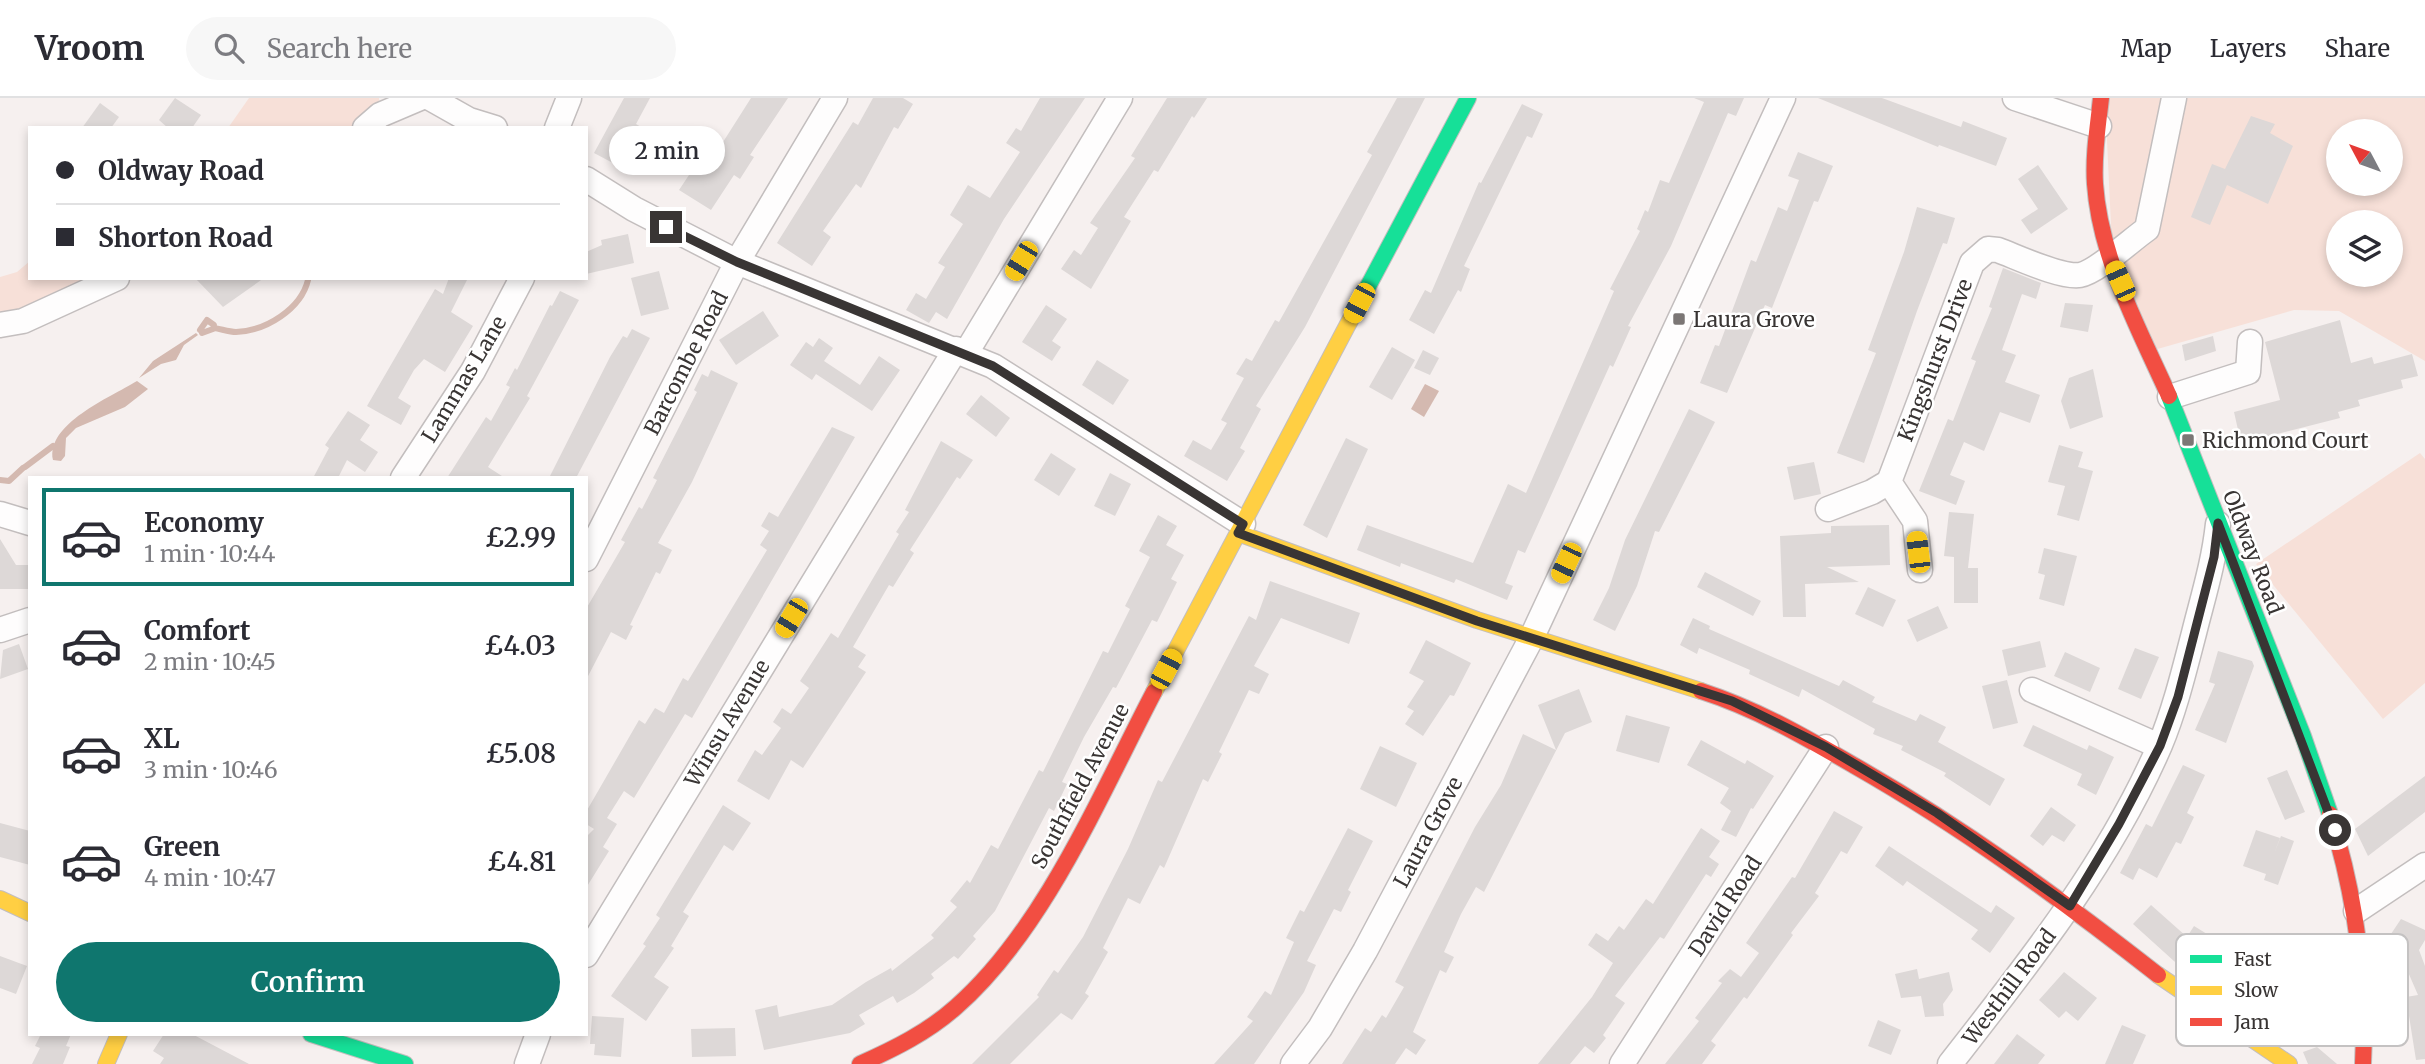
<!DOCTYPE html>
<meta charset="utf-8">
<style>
body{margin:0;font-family:Merriweather,serif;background:#f7f7f7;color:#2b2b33;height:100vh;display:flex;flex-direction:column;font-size:26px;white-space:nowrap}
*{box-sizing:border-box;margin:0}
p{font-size:23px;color:#7c7c81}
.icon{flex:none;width:38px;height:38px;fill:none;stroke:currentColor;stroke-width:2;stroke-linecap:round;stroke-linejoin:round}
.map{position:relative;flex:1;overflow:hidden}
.details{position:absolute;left:28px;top:378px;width:560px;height:560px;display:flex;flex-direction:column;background:#fff;border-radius:0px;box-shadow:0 4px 10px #0003}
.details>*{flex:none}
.guide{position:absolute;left:28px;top:28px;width:560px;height:154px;border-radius:0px;box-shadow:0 4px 10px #0003;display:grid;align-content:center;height:154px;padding:0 28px;background:#fff}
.needle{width:46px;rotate:311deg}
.buttons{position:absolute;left:2326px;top:21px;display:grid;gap:14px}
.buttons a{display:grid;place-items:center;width:77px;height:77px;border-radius:50%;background:#fff;box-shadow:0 4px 10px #0003;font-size:35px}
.end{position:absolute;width:32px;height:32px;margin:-16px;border:9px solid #393534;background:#fff;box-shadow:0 0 0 4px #fff}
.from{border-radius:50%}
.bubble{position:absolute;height:49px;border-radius:24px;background:#fff;box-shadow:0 4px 10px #0003;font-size:23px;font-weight:600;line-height:49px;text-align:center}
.car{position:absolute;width:21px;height:42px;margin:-21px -10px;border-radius:9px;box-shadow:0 0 5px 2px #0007;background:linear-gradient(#f5c518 24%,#345 0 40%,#f5c518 0 76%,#345 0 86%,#f5c518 0)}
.guide b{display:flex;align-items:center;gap:24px;height:66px;font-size:26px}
.guide b+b{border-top:2px solid #e1e1e2}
.guide i{width:18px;height:18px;background:#2b2b33}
ul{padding:12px 0 0;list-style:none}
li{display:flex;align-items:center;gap:21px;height:98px;margin:0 14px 10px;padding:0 14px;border:4px solid transparent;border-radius:0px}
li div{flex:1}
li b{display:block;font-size:26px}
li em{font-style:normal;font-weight:600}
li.active{border-color:#0f766e}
li>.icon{width:63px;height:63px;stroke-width:1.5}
.button{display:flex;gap:14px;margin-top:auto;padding:14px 28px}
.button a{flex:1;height:80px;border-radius:42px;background:#0f766e;color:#fff;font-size:28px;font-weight:600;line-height:80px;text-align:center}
header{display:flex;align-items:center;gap:42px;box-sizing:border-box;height:98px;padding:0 35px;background:#fff;border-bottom:2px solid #e1e1e2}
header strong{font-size:33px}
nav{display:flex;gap:38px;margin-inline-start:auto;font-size:24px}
.search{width:490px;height:63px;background:#f7f7f7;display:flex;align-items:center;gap:18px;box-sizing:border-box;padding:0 24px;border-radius:38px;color:#7c7c81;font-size:26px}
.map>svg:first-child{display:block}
.green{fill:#f7e0d8;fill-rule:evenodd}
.water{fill:#d4b9b0}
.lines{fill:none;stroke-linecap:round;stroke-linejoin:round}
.stream{stroke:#d4b9b0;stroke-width:6}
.building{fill:#ddd8d7}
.street-casing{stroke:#c3bebe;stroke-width:27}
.fast-casing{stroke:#c3bebe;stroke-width:18}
.slow-casing{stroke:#c3bebe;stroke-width:18}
.jam-casing{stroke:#c3bebe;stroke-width:18}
.street{stroke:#fefdfd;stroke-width:24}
.fast{stroke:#16e098;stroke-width:16}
.slow{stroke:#ffcf43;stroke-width:16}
.jam{stroke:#f24e42;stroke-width:16}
.route{stroke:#393534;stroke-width:9}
.poi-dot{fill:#7b7675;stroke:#fff;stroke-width:2.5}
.labels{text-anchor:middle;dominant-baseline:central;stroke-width:5;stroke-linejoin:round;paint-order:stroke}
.poi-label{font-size:21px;fill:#393534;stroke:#fff;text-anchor:start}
.street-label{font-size:21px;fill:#393534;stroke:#fff}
.key{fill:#fff;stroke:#c4c2c2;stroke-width:2}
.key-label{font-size:19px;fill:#393534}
</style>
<header>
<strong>Vroom</strong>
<div class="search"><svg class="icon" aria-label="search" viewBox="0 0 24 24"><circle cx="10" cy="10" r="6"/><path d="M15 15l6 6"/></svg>Search here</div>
<nav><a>Map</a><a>Layers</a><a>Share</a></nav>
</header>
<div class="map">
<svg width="2425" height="966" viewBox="0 0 2425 966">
<rect width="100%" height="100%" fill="#f6f0ef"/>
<g class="green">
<polygon points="249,0 379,0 380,17 365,30 228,30"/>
<path d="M2105 0H2425V263L2339 213 2294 212 2154 252 2112 149ZM2338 33H2390V86H2338ZM2338 124H2390V177H2338Z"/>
<polygon points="30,163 30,180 117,180 0,234 0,179 17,174"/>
<polygon points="2420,355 2425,361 2425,585 2383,621 2256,466"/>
</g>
<g class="water">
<polygon points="196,235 198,237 184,247 176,262 161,266 139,280 153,263"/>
<path d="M137 283 148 291 125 309 76 330 66 340 65 358 61 363 53 362C46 326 109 300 137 283Z"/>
<polygon points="1425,286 1439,293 1424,319 1411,311"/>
</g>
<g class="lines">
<g class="stream">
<path d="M214 230C221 231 229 234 236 234 266 233 301 211 308 182"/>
<polyline points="200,232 207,222 214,227 213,231 202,235"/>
<polyline points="25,369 53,348"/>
<polyline points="0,382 9,383 23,370"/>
</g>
</g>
<g class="building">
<polygon points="175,0 201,17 192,30 168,30 159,22"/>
<polygon points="624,0 650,0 636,26 646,32 634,54 620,47 611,64 594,55"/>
<polygon points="751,0 788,0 750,57 754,59 740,81 734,77 711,112 679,92 695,68 704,74"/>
<polygon points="873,0 903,0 913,6 898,31 894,29 861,90 856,86 823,133 831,139 812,168 777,145 853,24 858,27"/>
<polygon points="1040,0 1085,0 1004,121 947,221 936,214 929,225 906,212 916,195 926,201 945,169 938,165 963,126 950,117 968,87 990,100 1020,54 1006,45 1016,30 1021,33"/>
<polygon points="1167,0 1207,0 1194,20 1192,18 1158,74 1154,72 1124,119 1131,123 1091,191 1061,171 1074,152 1081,157 1098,130 1090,125 1135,60 1131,58"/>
<polygon points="1397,0 1425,0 1305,229 1256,308 1261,311 1240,350 1245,353 1227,383 1184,358 1193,342 1211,352 1227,325 1221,322 1244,280 1236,276 1246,260 1252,263 1275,222 1279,224 1372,57 1367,54"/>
<polygon points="1694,0 1744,0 1736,18 1728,15 1671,148 1628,228 1631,229 1613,269 1610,267 1525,455 1518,452 1505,485 1513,488 1507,502 1456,481 1454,485 1401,465 1400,469 1357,452 1367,427 1473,465 1508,386 1526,395 1614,193 1610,191 1640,133 1637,131 1645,112 1648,114 1660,82 1669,85 1704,4"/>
<polygon points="1818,0 1882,0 1961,29 1963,23 2007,40 1996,68 1939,47 1938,49"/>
<polygon points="100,5 119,19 111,30 82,30"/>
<polygon points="1522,6 1543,16 1532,40 1527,38 1464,168 1470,171 1461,194 1458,192 1434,236 1409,222 1425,192 1431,195 1479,84 1481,85"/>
<polygon points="2251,18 2275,26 2270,35 2293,48 2268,106 2227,87 2210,127 2191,119 2212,66 2225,71"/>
<polygon points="1798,54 1833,68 1818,104 1814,103 1772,210 1765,207 1727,295 1700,285 1715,247 1719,248 1751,162 1756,164 1778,109 1787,113 1799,82 1788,78"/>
<polygon points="2038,67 2068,111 2031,136 2021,122 2038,111 2018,81"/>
<polygon points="1917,109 1955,120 1947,146 1943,145 1917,213 1864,365 1837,355 1876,255 1868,252 1904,154"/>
<polygon points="628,136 634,165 586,176 586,154 602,147 601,142"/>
<polygon points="2003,170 2041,185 2036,201 2022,196 2002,252 2016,257 2005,284 2040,297 2030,325 2000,314 1984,353 1964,344 1950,377 1965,383 1956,407 1919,393 1948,321 1953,323 1976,263 1971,261 1992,210 1989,209"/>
<polygon points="659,173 669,211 641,218 631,180"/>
<polygon points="195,180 264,180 223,209"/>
<polygon points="449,180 468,180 451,214 473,228 445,274 424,261 414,272 398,300 411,308 401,327 367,308 435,191 443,196"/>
<polygon points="560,193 579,202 527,298 530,300 488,369 505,380 447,380 486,319 491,323 510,289 506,287 515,270 517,272 550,207 552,208"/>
<polygon points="2065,205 2093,207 2088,234 2060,229"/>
<polygon points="1046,207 1067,221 1052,243 1061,249 1052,263 1022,244"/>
<polygon points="763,213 779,238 736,267 719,242"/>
<polygon points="2340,222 2351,265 2372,259 2374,266 2412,256 2418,278 2401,282 2403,290 2358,302 2360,308 2338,314 2340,320 2241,345 2234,314 2280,302 2265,244"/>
<polygon points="632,231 650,240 576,380 549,380 610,259 623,238 627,240"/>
<polygon points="2213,238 2216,253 2185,263 2182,247"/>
<polygon points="819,240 833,250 824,263 860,287 879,258 900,272 872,313 816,276 812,282 790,267 806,244 813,249"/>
<polygon points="1392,249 1415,262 1392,302 1369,289"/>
<polygon points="1423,252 1439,260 1430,277 1414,270"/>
<polygon points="1097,262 1129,282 1113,307 1082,287"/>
<polygon points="2093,271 2103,319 2070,331 2061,303 2069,280"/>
<polygon points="711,272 738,285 692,384 658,445 672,452 660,476 656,474 630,527 633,528 626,542 611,534 586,582 586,511 625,444 621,442 639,409 642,411 657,382 653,380 697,294 694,292 702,276 708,279"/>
<polygon points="981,297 1010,320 996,339 966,316"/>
<polygon points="1689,311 1715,324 1659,434 1655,433 1637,488 1615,533 1593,522 1609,490 1625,442"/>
<polygon points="348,313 370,327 360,342 378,354 365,374 347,362 338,380 313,380 329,350 325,347"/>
<polygon points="832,329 855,339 692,620 685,616 634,700 624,693 607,720 617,726 603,749 609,753 586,790 586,739 594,731 586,726 586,714 639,622 645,626 655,610 664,615 683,580 688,583 767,452 760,447 769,433 761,428 769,414 778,419"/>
<polygon points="1346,340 1368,351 1327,440 1303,427"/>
<polygon points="941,343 973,362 960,381 957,379 910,452 914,455 893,489 889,487 853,549 866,557 858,569 866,574 803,670 791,662 769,702 737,683 755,652 762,657 781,630 773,624 782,610 791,616 809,590 800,583 831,535 838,540 899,436 896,434 909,414 905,412"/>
<polygon points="2059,347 2083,354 2078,369 2093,373 2079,423 2057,417 2065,388 2048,384"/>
<polygon points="1051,355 1076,371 1059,398 1034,382"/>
<polygon points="1814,364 1821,396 1794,402 1787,369"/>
<polygon points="1110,375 1131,386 1115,418 1094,408"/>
<polygon points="1949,414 1974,416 1968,470 1978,470 1978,505 1954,505 1954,459 1944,458"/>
<polygon points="1158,417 1177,428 1166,447 1184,457 1171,481 1177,484 1157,524 1152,522 1116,590 1113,589 1084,639 1062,684 1067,686 1054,713 1049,710 995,813 973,838 976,841 958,861 954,858 931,876 934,880 914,895 897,905 893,898 859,917 865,926 850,935 764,952 755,912 777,907 779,919 832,907 866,884 891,870 892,873 934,840 931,837 957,809 950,803 967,782 970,785 991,747 998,751 1039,672 1043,674 1103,553 1108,555 1130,511 1125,508 1150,459 1139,453"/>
<polygon points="1889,427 1890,467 1827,469 1859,484 1805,486 1806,519 1783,519 1780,438 1831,435 1831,428"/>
<polygon points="0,441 16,467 30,467 30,491 0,491"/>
<polygon points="2044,450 2077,458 2064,508 2039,501 2045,477 2038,475"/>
<polygon points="1705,474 1761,503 1753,518 1697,489"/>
<polygon points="1270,483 1360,515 1349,546 1281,520 1254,568 1269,576 1259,596 1249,592 1219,654 1222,656 1208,684 1203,681 1164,770 1160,767 1140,806 1128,800 1103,850 1108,854 1085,895 1089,898 1072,922 1061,915 1010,966 972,966 1039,899 1037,897 1054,872 1058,875 1083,839 1128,751 1158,682 1162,684 1249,518 1256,522"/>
<polygon points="1868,489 1896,502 1883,529 1855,516"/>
<polygon points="1938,508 1948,530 1917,544 1907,522"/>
<polygon points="1693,520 1710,528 1709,531 1839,588 1843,582 1875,599 1872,604 1916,623 1920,616 1946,629 1938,644 2005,681 1990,708 1944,678 1946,675 1901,652 1903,648 1873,636 1875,631 1802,591 1799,599 1749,576 1750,572 1699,550 1697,556 1680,547"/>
<polygon points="1426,542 1471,565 1454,598 1450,597 1423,638 1405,626 1414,613 1407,609 1424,583 1409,575"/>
<polygon points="2040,543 2046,569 2008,578 2002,552"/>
<polygon points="19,546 28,571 0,581 3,552"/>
<polygon points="2135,550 2159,559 2141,601 2118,591"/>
<polygon points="2218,553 2252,563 2254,568 2226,645 2195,632 2215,586 2209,584"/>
<polygon points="2065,554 2100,570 2090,594 2054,578"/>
<polygon points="2007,582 2018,625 1993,631 1982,588"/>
<polygon points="1579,591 1592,624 1565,635 1484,794 1476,789 1461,816 1444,854 1454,859 1446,875 1440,872 1413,934 1426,942 1416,957 1406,950 1395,966 1342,966 1365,930 1371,934 1382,917 1386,920 1404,889 1395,884 1475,729 1501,687 1523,636 1556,652 1538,607"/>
<polygon points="1626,617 1670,629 1659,665 1616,653"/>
<polygon points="2033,627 2087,652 2089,647 2114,659 2096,697 2077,687 2082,676 2023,648"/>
<polygon points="1701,642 1745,666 1747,662 1774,678 1753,711 1751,710 1736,739 1721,732 1731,713 1720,705 1729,690 1687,667"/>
<polygon points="1380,648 1417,665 1396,709 1360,691"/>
<polygon points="2183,667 2205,677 2187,715 2194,719 2181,746 2176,744 2157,780 2139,770 2133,782 2120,775 2146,726 2152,729"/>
<polygon points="2287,672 2305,714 2285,722 2267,680"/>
<polygon points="2425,678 2425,714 2368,758 2355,731"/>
<polygon points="723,707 751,725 733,753 724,747 683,814 689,818 671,848 674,850 654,879 669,889 646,923 611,898 646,848 643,846 660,820 656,817"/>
<polygon points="2051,709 2076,727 2064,744 2052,737 2043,748 2030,738"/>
<polygon points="1834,713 1863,729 1847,756 1841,753 1815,795 1819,798 1791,835 1793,837 1747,901 1744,899 1711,943 1716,947 1702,966 1665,966 1699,923 1695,920 1722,885 1718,883 1730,871 1741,879 1759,855 1746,845 1792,779 1795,780"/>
<polygon points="0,725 30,733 30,767 0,759"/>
<polygon points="1348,730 1373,743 1348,792 1351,794 1341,814 1334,811 1307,863 1316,867 1304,894 1254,966 1214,966 1253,923 1247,919 1265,893 1271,897 1294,844 1286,840 1300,812 1304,814"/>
<polygon points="1701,730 1720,743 1709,759 1719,766 1711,779 1706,776 1664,841 1660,839 1615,898 1625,905 1603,937 1606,940 1594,955 1585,948 1570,966 1538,966 1592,899 1613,865 1588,847 1596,835 1608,843 1619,828 1624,832 1646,801 1653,806"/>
<polygon points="2256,732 2280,740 2274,756 2281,738 2294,743 2278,787 2264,782 2266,776 2243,768"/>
<polygon points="1889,748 1991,815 1996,807 2015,820 1990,855 1971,841 1978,832 1907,783 1903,788 1875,768"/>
<polygon points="2151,807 2187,839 2194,828 2207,836 2185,873 2133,826"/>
<polygon points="2401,821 2425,832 2425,842 2419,852 2425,868 2425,961 2416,962 2406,899 2418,897 2401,858 2385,845"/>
<polygon points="0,858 27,868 16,896 0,890"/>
<polygon points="1917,871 1919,881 1949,874 1953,892 1943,906 1944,918 1925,919 1921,898 1901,900 1895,876"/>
<polygon points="2064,874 2097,900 2078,923 2066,913 2059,920 2039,902"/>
<polygon points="592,918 624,920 621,959 594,957 595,946 590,946"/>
<polygon points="1878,922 1901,932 1891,957 1868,948"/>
<polygon points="2122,927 2146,937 2133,966 2105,966"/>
<polygon points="735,930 736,958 692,959 691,931"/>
<polygon points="41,936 71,936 66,948 70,949 63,966 32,966 40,950 35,948"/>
<polygon points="164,936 192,936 249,966 160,966 164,960 153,953"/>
<polygon points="2017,936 2045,957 2038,966 1994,966"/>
<polygon points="2317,949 2337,966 2308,966 2303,954"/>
</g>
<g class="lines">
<g class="street-casing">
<g id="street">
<polyline points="430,0 469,22 495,30"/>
<polyline points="2015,0 2099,28"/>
<polyline points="365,30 380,17 420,0"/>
<polyline points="557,30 569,0"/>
<polyline points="586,81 634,111 737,164 993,268 1243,426"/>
<polyline points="0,227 23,223 117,180"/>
<polyline points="966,255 1120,0"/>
<polyline points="2170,299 2248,274 2250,244"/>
<polyline points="403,380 473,273 522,180"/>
<polyline points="1828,411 1872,394 1889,384"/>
<polyline points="0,416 30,425"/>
<polyline points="586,461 737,164 835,0"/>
<path d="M1920 472 1915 423 1889 384 1972 165 1988 151 1998 152C2017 159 2061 180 2080 177 2097 174 2131 142 2147 131L2174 0"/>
<polyline points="0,532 30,522"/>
<polyline points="2032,592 2159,648"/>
<polyline points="2356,813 2425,767"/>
<polyline points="586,857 956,251"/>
<polyline points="527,966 538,936"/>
<polyline points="1293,966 1320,930 1365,853 1531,541 1783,0"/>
<polyline points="1622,966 1826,649"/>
<path d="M1950 966C2028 866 2109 765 2160 647 2175 611 2184 573 2194 535 2203 499 2214 464 2218 426"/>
</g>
</g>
<g class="fast-casing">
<g id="fast">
<polyline points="1356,211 1468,0"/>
<polyline points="2169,298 2303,638 2330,716"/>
<polyline points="311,936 405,966"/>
</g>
</g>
<g class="slow-casing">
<g id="slow">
<polyline points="1238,435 1477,522 1701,593"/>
<polyline points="1154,594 1356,211"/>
<polyline points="0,801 30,815"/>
<polyline points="2158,877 2289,966"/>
<polyline points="106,966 119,936"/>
</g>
</g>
<g class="jam-casing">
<g id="jam">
<path d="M2101 0C2098 28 2093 57 2095 86 2100 160 2139 231 2169 298"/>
<path d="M1701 593C1757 611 1805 639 1855 668 1962 729 2061 801 2158 877"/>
<path d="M2330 716C2356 799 2367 879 2363 966"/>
<path d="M860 966C894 951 928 934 956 909 1044 832 1100 697 1154 594"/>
</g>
</g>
<use href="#street" class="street"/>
<use href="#fast" class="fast"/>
<use href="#slow" class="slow"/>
<use href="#jam" class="jam"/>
</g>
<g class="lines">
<polyline class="route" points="666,129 737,164 993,268 1243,426 1238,435 1477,523 1732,603 1826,649 1937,715 2070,808 2119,726 2160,648 2178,599 2214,459 2218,425 2335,732"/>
</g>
<g class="poi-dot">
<rect x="1672" y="214" width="14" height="14" rx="3.5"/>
<rect x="2181" y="335" width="14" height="14" rx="3.5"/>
</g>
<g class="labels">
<g class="poi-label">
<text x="1693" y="221">Laura Grove</text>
<text x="2202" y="342">Richmond Court</text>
</g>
<g class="street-label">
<text transform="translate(1935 262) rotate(-69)">Kingshurst Drive</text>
<text transform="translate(686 265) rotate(-63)">Barcombe Road</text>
<text transform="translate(464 281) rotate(-59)">Lammas Lane</text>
<text transform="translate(2253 454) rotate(69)">Oldway Road</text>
<text transform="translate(727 625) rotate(-59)">Winsu Avenue</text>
<text transform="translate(1080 688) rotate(-62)">Southfield Avenue</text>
<text transform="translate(1428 734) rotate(-62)">Laura Grove</text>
<text transform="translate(1725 808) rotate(-57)">David Road</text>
<text transform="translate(2009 889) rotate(-53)">Westhill Road</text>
</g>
</g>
<rect x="2176" y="836" width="232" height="112" rx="10" class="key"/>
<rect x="2190" y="857" width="32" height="8" fill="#16e098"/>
<rect x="2190" y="888" width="32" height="9" fill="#ffcf43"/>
<rect x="2190" y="920" width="32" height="8" fill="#f24e42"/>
<g class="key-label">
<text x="2234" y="868">Fast</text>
<text x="2234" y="899">Slow</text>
<text x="2234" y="931">Jam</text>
</g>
</svg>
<div class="buttons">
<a><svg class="needle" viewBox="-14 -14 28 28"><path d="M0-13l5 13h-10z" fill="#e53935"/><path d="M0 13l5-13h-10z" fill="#7c7c81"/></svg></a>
<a><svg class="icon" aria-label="layers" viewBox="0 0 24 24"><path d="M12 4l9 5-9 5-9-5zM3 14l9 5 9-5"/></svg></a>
</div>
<i class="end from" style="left:2335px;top:732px"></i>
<i class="end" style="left:666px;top:129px"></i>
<div class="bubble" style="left:609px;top:28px;width:116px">2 min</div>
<i class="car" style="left:1021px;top:163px;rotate:211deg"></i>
<i class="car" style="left:2120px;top:183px;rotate:336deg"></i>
<i class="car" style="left:1359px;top:205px;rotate:208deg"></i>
<i class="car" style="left:1918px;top:454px;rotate:353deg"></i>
<i class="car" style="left:1566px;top:465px;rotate:205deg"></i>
<i class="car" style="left:791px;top:520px;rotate:211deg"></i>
<i class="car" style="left:1166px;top:571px;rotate:28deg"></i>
<div class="guide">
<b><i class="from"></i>Oldway Road</b>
<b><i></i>Shorton Road</b>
</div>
<section class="details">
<ul>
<li class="active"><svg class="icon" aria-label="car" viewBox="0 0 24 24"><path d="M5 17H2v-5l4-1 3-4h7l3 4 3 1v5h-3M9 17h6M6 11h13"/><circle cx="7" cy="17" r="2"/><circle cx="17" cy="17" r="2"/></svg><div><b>Economy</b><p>1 min · 10:44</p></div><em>£2.99</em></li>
<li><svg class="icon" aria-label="car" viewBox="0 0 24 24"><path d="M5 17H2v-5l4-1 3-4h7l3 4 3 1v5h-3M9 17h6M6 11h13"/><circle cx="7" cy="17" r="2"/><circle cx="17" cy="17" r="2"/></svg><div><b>Comfort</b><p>2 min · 10:45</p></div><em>£4.03</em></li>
<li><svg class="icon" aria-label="car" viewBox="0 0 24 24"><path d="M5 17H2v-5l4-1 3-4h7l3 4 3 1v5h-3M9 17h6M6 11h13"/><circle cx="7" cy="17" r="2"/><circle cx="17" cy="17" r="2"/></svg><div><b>XL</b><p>3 min · 10:46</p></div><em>£5.08</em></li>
<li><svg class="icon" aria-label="car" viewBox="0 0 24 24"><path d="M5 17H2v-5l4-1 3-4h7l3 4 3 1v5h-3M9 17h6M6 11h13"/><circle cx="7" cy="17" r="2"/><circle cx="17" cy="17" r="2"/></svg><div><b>Green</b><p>4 min · 10:47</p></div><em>£4.81</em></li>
</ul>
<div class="button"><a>Confirm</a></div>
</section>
</div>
